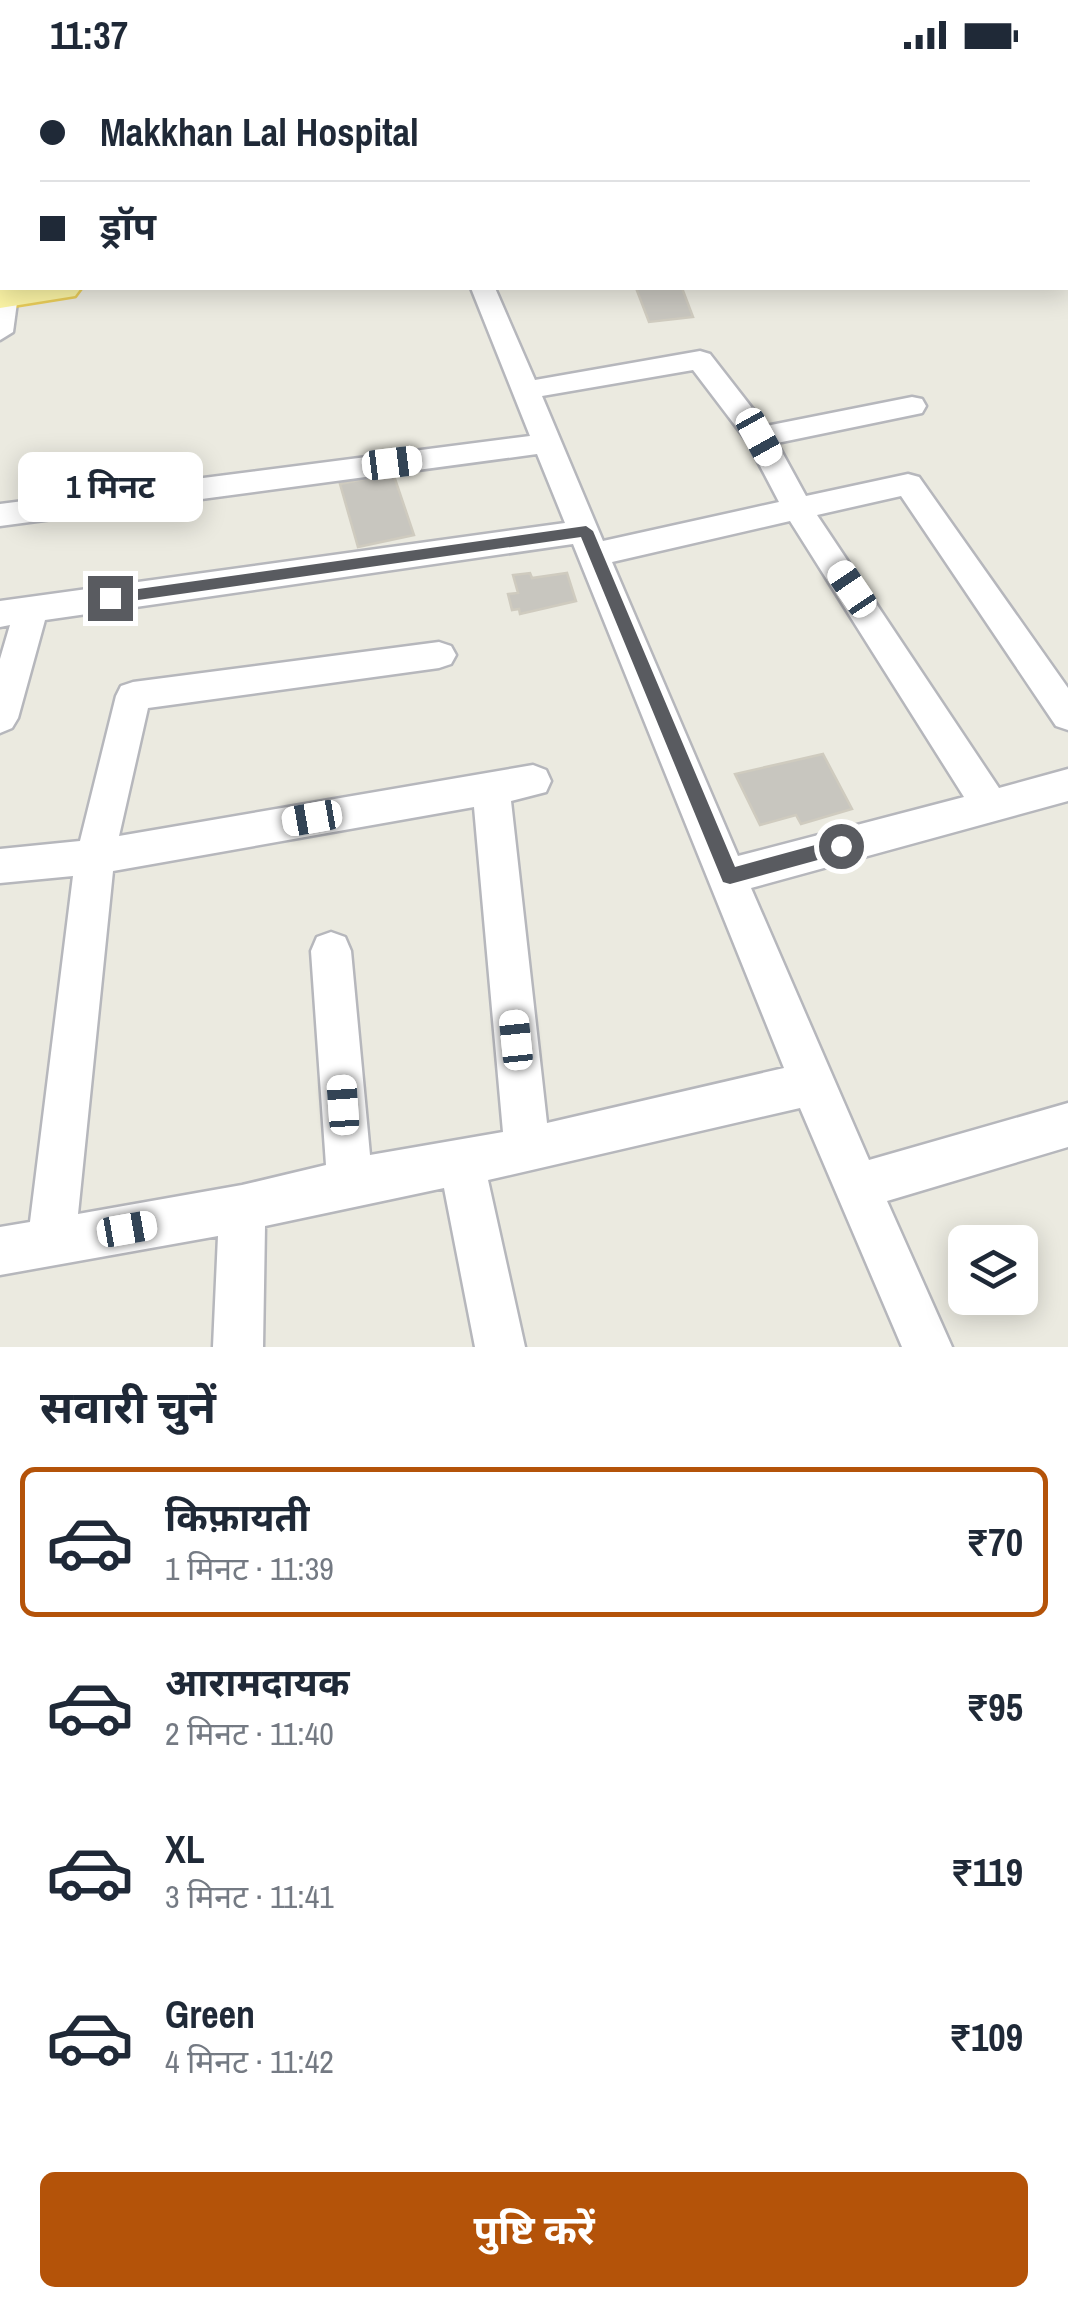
<!DOCTYPE html>
<html lang="hi">
<meta charset="utf-8">
<style>
body{margin:0;font-family:"Archivo Narrow","Noto Sans Devanagari",sans-serif;background:#f6f6f7;color:#1f2937;height:100vh;display:flex;flex-direction:column;font-size:38px;white-space:nowrap}
*{box-sizing:border-box;margin:0}
p{font-size:32px;color:#747a83}
.icon{flex:none;width:55px;height:55px;fill:none;stroke:currentColor;stroke-width:2;stroke-linecap:round;stroke-linejoin:round}
.map{position:relative;height:1277px;overflow:hidden}
.details{display:flex;flex-direction:column;background:#fff;flex:1}
.details>*{flex:none}
.guide{position:absolute;left:0px;top:0px;width:1070px;height:220px;box-shadow:0 5px 25px #0003;display:grid;align-content:center;height:220px;padding:0 40px;background:#fff}
.tools{position:absolute;left:948px;top:1155px;display:grid;gap:20px}
.tools a{display:grid;place-items:center;width:90px;height:90px;border-radius:15px;background:#fff;box-shadow:0 5px 25px #0003;font-size:50px}
.end{position:absolute;width:45px;height:45px;margin:-22px;border:12px solid #595b60;background:#fff;box-shadow:0 0 0 5px #fff}
.from{border-radius:50%}
.bubble{position:absolute;height:70px;border-radius:15px;background:#fff;box-shadow:0 5px 25px #0003;font-size:32px;font-weight:700;line-height:70px;text-align:center}
.car{position:absolute;width:30px;height:60px;margin:-30px -15px;border-radius:12px;box-shadow:0 0 8px 2px #0007;background:linear-gradient(#fff 24%,#345 0 40%,#fff 0 76%,#345 0 86%,#fff 0)}
.guide b{display:flex;align-items:center;gap:35px;height:95px;font-size:38px}
.guide b+b{border-top:2px solid #e0e1e3}
.guide i{width:25px;height:25px;background:#1f2937}
ul{padding:0;list-style:none}
li{display:flex;align-items:center;gap:30px;height:150px;margin:0 20px 15px;padding:0 20px;border:5px solid transparent;border-radius:15px}
li div{flex:1}
li b{display:block;font-size:38px}
li em{font-style:normal;font-weight:700}
li.active{border-color:#b45309}
li>.icon{width:90px;height:90px;stroke-width:1.5}
h2{padding:0 40px;font-size:45px;line-height:120px}
.primary-button{display:flex;gap:20px;margin-top:auto;padding:20px 40px}
.primary-button a{flex:1;height:115px;border-radius:15px;background:#b45309;color:#fff;font-size:40px;font-weight:700;line-height:115px;text-align:center}
.status{display:flex;justify-content:space-between;align-items:center;height:70px;padding:0 50px;background:#fff;direction:ltr}
.status svg{height:28px;fill:currentColor}
.map>svg:first-child{display:block}
.building{fill:#c8c6bf;stroke:#cfcbbf;stroke-width:2.5}
.lines{fill:none;stroke-linecap:round;stroke-linejoin:round}
.minor-casing{stroke:#b6b7bc;stroke-width:5}
.primary-casing{stroke:#e9cd5a;stroke-width:5}
.minor{fill:#fff;fill-rule:evenodd}
.primary{fill:#fbf4a5;fill-rule:evenodd}
.route{fill:#595b60}
</style>
<div class="status"><b>11:37</b><svg viewBox="0 0 49 12"><path d="M0 12V9h3v3zM5 12V6h3v6zM10 12V3h3v9zM15 12V0h3v12zM26 1h20v11H26zM47 4h2v5h-2z"/></svg></div>
<div class="map">
<svg width="1068" height="1277" viewBox="0 0 1068 1277">
<rect width="100%" height="100%" fill="#ebeae0"/>
<g class="building">
<polygon points="636,218 682,218 693,247 649,252"/>
<polygon points="393,403 414,465 358,477 340,414"/>
<polygon points="530,503 532,508 567,503 576,531 520,544 519,539 512,540 508,524 518,523 513,505"/>
<polygon points="823,684 852,739 801,754 796,745 760,755 735,704"/>
</g>
<g class="lines">
<g class="minor-casing">
<g id="minor">
<polygon points="908,0 930,0 931,2 910,2"/>
<polygon points="4,218 18,225 13,262 0,270 0,219"/>
<path d="M471 218H495L535 310 700 281 710 284 766 356 912 327 922 329 926 336 922 343 777 373 806 426 908 404 919 407 1068 618V660L1056 656 901 426 817 445 999 718 1068 699V731L751 818 869 1090 1068 1033V1077L887 1131 952 1277H902L800 1038 488 1110 525 1277H475L444 1118 265 1156 263 1277H213L218 1166 0 1205V1157L30 1152 73 806 0 813V779L80 771 116 626 121 616 133 612 439 572 451 576 456 585 451 594 439 598 148 638 119 766 533 695 546 700 551 711 546 722 511 731 547 1053 784 998 573 474 45 550 18 648 12 658 0 663V589L10 555 0 557V531L565 453 537 384 0 456V434L530 366ZM693 300 747 371 779 432 603 471 542 326ZM790 451 964 727 738 786 612 492ZM474 737 503 1062 370 1085 351 881 345 867 331 862 317 867 311 881 326 1095 242 1115 78 1144 113 801Z"/>
</g>
</g>
<g class="primary-casing">
<polygon id="primary" points="0,214 2,218 81,218 75,226 0,238"/>
</g>
<use href="#minor" class="minor"/>
<use href="#primary" class="primary"/>
</g>
<polygon class="route" points="586,456 593,461 735,797 841,768 847,771 847,782 730,814 723,812 581,467 110,534 103,528 110,523"/>
</svg>
<div class="tools">
<a><svg class="icon" aria-label="layers" viewBox="0 0 24 24"><path d="M12 4l9 5-9 5-9-5zM3 14l9 5 9-5"/></svg></a>
</div>
<i class="end from" style="left:841px;top:776px"></i>
<i class="end" style="left:110px;top:528px"></i>
<div class="bubble" style="left:18px;top:382px;width:185px">1 मिनट</div>
<i class="car" style="left:759px;top:367px;rotate:151deg"></i>
<i class="car" style="left:392px;top:393px;rotate:83deg"></i>
<i class="car" style="left:852px;top:519px;rotate:326deg"></i>
<i class="car" style="left:312px;top:748px;rotate:260deg"></i>
<i class="car" style="left:516px;top:970px;rotate:354deg"></i>
<i class="car" style="left:343px;top:1035px;rotate:356deg"></i>
<i class="car" style="left:127px;top:1159px;rotate:80deg"></i>
<div class="guide">
<b><i class="from"></i>Makkhan Lal Hospital</b>
<b><i></i>ड्रॉप</b>
</div>
</div>
<section class="details">
<h2>सवारी चुनें</h2>
<ul>
<li class="active"><svg class="icon" aria-label="car" viewBox="0 0 24 24"><path d="M5 17H2v-5l4-1 3-4h7l3 4 3 1v5h-3M9 17h6M6 11h13"/><circle cx="7" cy="17" r="2"/><circle cx="17" cy="17" r="2"/></svg><div><b>किफ़ायती</b><p>1 मिनट · 11:39</p></div><em>₹70</em></li>
<li><svg class="icon" aria-label="car" viewBox="0 0 24 24"><path d="M5 17H2v-5l4-1 3-4h7l3 4 3 1v5h-3M9 17h6M6 11h13"/><circle cx="7" cy="17" r="2"/><circle cx="17" cy="17" r="2"/></svg><div><b>आरामदायक</b><p>2 मिनट · 11:40</p></div><em>₹95</em></li>
<li><svg class="icon" aria-label="car" viewBox="0 0 24 24"><path d="M5 17H2v-5l4-1 3-4h7l3 4 3 1v5h-3M9 17h6M6 11h13"/><circle cx="7" cy="17" r="2"/><circle cx="17" cy="17" r="2"/></svg><div><b>XL</b><p>3 मिनट · 11:41</p></div><em>₹119</em></li>
<li><svg class="icon" aria-label="car" viewBox="0 0 24 24"><path d="M5 17H2v-5l4-1 3-4h7l3 4 3 1v5h-3M9 17h6M6 11h13"/><circle cx="7" cy="17" r="2"/><circle cx="17" cy="17" r="2"/></svg><div><b>Green</b><p>4 मिनट · 11:42</p></div><em>₹109</em></li>
</ul>
<div class="primary-button"><a>पुष्टि करें</a></div>
</section>
